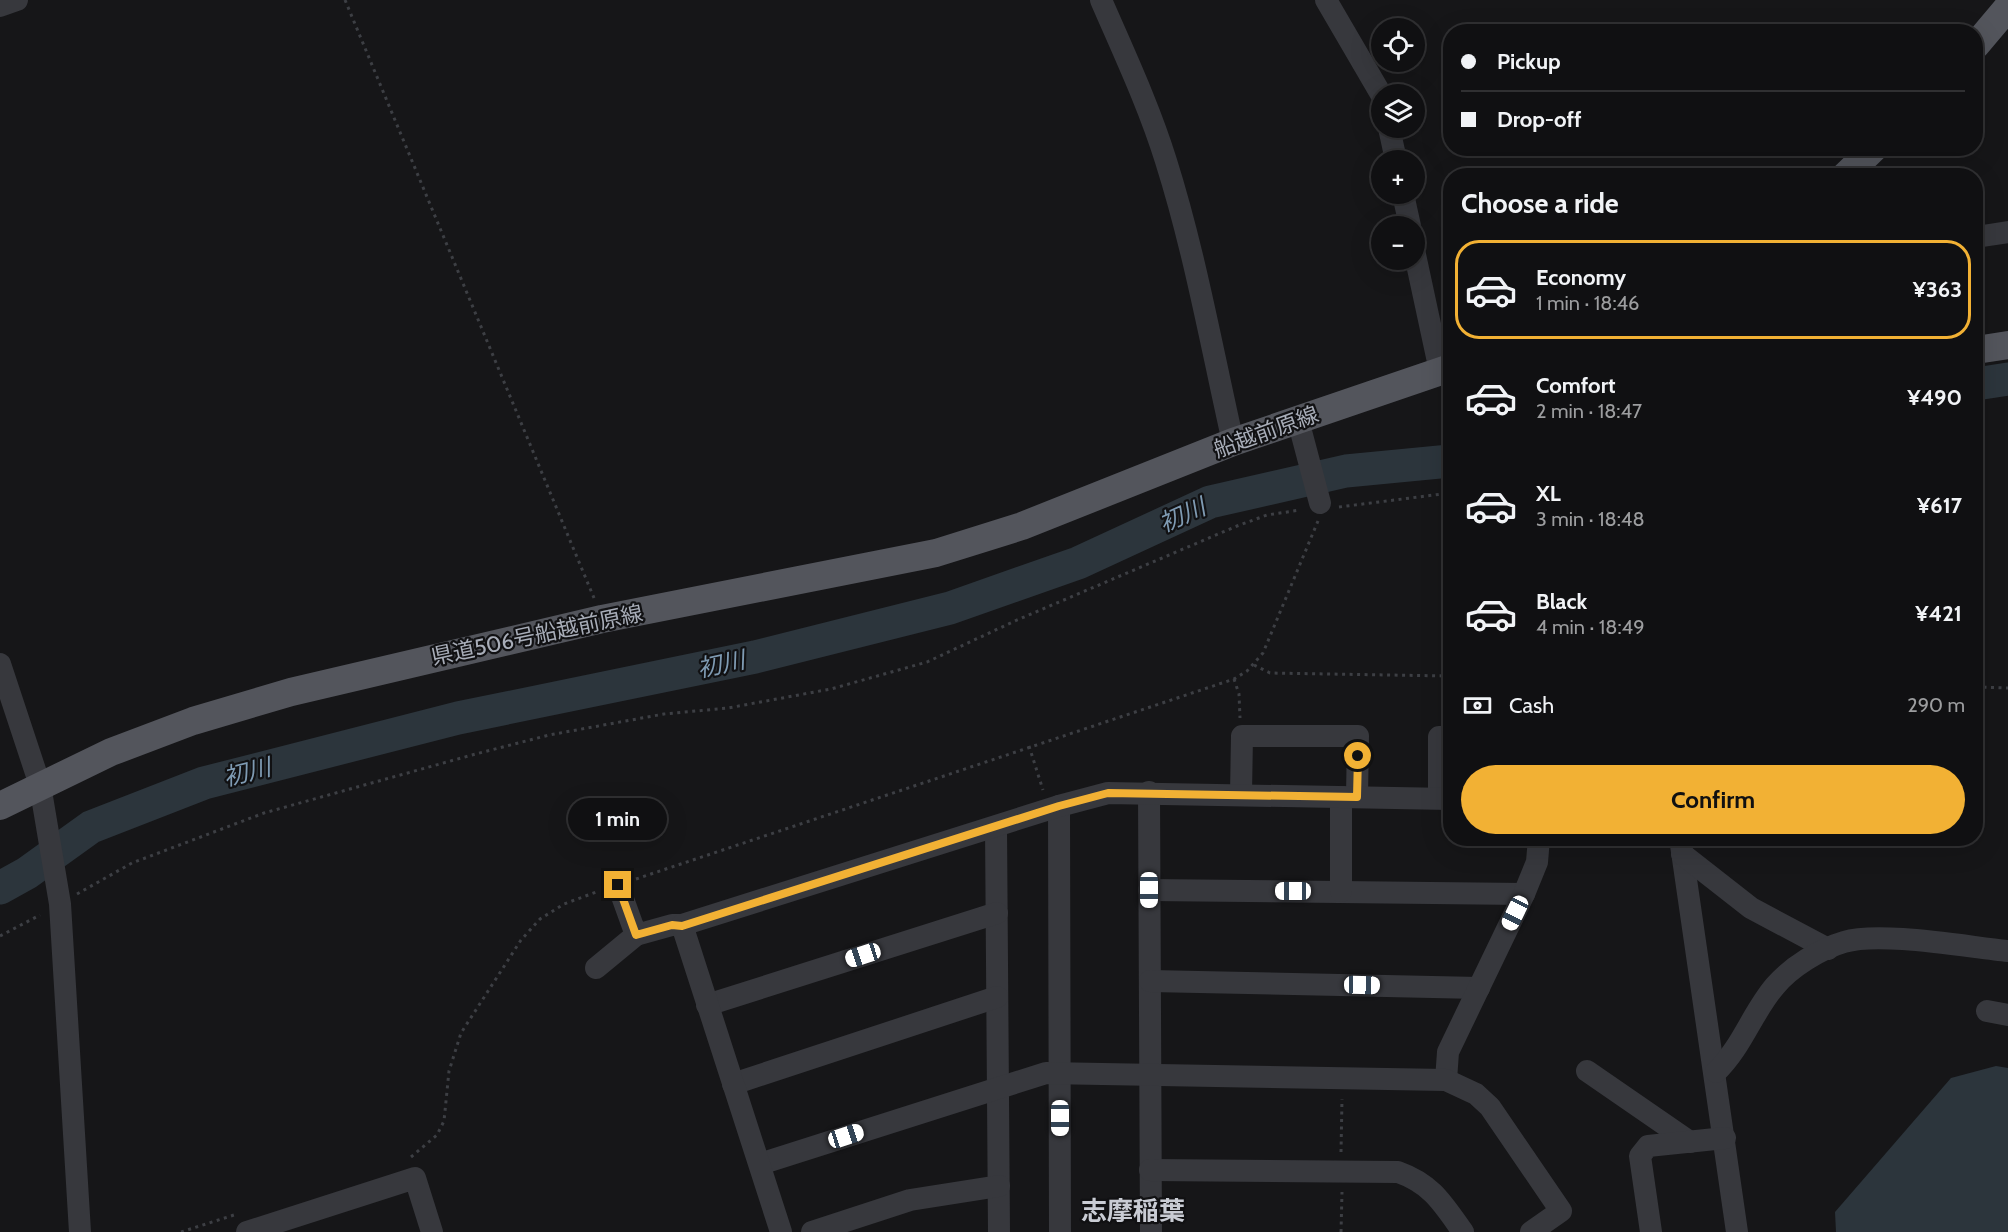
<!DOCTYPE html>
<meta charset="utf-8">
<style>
body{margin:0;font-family:Cabin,"Noto Sans JP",sans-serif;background:#19191b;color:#f1f3f6;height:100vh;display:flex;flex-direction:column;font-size:22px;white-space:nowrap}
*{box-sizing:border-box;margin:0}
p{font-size:20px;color:#9c9d9f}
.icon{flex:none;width:33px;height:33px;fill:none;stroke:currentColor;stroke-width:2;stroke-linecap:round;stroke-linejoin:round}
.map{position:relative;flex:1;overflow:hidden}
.sheet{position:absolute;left:1443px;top:168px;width:540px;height:678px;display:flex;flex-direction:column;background:#101012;border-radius:24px;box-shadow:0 6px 24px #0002,0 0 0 2px #303032}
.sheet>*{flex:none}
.top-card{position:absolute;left:1443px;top:24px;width:540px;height:132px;border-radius:24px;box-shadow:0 6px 24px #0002,0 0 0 2px #303032;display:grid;align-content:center;height:132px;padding:0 18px;background:#101012}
.buttons{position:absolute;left:1371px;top:18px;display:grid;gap:12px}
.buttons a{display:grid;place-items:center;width:54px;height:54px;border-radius:50%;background:#101012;box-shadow:0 6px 24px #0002,0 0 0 2px #303032;font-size:30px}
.end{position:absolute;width:27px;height:27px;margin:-14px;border:8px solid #f2b134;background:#111;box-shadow:0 0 0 3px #111}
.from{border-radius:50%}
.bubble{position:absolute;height:42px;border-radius:21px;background:#101012;box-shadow:0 6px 24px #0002,0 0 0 2px #303032;font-size:20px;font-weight:700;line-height:42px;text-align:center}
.car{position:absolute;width:18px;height:36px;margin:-18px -9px;border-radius:8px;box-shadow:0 0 4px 2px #0007;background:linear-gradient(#fff 24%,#345 0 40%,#fff 0 76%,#345 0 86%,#fff 0)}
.top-card b{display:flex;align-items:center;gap:21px;height:57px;font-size:22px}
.top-card b+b{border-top:2px solid #303032}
.top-card i{width:15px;height:15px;background:#f1f3f6}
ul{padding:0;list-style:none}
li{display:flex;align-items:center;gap:18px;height:99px;margin:0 12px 9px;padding:0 6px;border:3px solid transparent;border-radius:24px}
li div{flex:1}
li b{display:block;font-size:22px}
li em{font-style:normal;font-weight:700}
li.selected{border-color:#f2b134}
li>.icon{width:54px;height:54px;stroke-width:1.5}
h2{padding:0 18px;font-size:27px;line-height:72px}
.pay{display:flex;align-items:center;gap:15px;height:66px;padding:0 18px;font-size:22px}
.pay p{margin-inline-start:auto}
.cta{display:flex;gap:12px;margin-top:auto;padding:12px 18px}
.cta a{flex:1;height:69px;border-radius:36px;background:#f2b134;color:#111;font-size:24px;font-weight:700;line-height:69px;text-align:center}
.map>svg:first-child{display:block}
.water{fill:#2c353c}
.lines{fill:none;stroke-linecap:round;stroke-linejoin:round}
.river{stroke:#2c353c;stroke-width:33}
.path{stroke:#3d3f44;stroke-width:3;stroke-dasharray:3 4.5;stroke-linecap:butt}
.minor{stroke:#37383d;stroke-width:22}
.major{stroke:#53555c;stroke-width:28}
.route{stroke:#f2b134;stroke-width:8}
.labels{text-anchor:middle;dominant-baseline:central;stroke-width:4.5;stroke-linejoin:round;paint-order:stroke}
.street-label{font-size:22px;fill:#a8adb8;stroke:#111113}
.water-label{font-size:24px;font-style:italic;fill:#7f9bb3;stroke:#111113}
.quarter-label{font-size:26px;font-weight:bold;fill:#c9ccd4;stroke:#111113}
</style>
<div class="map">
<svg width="2008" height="1232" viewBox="0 0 2008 1232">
<rect width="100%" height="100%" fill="#161618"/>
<polygon class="water" points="1996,1066 2008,1068 2008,1232 1836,1232 1835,1212 1951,1078"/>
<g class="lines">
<g class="river">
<polyline points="1976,384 2008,379"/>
<polyline points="0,888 27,873 91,827 204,783 458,718 755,657 950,608 1078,563 1210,502 1346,471 1450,461"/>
</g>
<g class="path">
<polyline points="345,0 594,598"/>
<polyline points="1339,507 1450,493"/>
<polyline points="1254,665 1270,673 1450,676"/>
<polyline points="1234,679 1239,694 1240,718"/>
<polyline points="1976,687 2008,688"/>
<polyline points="1029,746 1043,790"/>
<polyline points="636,879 1234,679 1247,671 1263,653 1318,521"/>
<polyline points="77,894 132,863 264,813 472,755 549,735 664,714 728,708 831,689 927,662 1017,620 1237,526 1267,515 1300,510"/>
<polyline points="0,936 40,915"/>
<polyline points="1341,1152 1342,1099"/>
<polyline points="411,1157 437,1135 444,1121 449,1071 461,1033 521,940 540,919 564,904 599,891"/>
<polyline points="181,1232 234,1215"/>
<polyline points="1341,1232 1342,1192"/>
</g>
<g class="minor">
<path d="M1101 0C1124 53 1149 106 1166 161 1195 253 1212 349 1233 442"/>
<polyline points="1326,0 1382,96"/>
<polyline points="0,6 17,0"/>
<polyline points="1389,128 1396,160"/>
<polyline points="1403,194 1410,226"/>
<polyline points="1976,237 2008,232"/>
<polyline points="1414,250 1440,371"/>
<polyline points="1298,420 1320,503"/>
<polyline points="0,664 40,785 60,904 80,1232"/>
<polyline points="1149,792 1151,1232"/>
<polyline points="1241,794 1242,736 1358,736 1357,797"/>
<polyline points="1439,798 1439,737 1450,737"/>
<polyline points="1059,806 1060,1232"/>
<polyline points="996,827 999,1232"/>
<polyline points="1680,838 1737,1232"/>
<polyline points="1682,854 1751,908 1828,949"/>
<polyline points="618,885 636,935 672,925 682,925"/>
<polyline points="1149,890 1524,894"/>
<polyline points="1341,891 1341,797"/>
<polyline points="596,968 636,935"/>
<polyline points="1150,981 1479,988"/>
<polyline points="707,1005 997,913"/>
<polyline points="1987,1011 2008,1015"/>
<polyline points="1587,1071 1690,1142"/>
<path d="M1716 1072C1742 1047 1752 1013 1775 986 1791 967 1820 949 1844 942 1880 931 1967 947 2008 951"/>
<polyline points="1446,1080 1448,1052 1524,894 1537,862 1539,838"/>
<polyline points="733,1084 997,997"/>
<polyline points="760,1164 1046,1073 1446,1080 1476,1094 1490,1107 1561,1211 1531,1232"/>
<path d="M1150 1170 1398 1172C1432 1184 1443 1204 1463 1232"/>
<polyline points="247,1232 415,1178 432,1232"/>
<polyline points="781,1232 682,925 1059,806 1108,793 1450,799"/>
<polyline points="812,1232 910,1200 999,1186"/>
<polyline points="1651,1232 1640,1156 1648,1146 1725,1138"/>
</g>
<g class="major">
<polyline points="1976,45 2008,7"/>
<polyline points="1845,176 1874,148"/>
<polyline points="1976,350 2008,345"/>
<polyline points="0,806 111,752 193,721 291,692 602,619 936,553 1022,526 1233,442 1450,368"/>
</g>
</g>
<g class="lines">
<polyline class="route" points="618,885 636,935 672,925 682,926 1059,806 1108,793 1357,797 1358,756"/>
</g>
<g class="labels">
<g class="street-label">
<text transform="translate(1266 432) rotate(-20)">船越前原線</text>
<text transform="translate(537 635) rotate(-12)">県道506号船越前原線</text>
</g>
<g class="water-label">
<text transform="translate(1182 515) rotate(-24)">初川</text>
<text transform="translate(721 664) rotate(-12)">初川</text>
<text transform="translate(247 772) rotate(-14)">初川</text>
</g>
<g class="quarter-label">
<text x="1133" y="1211">志摩稲葉</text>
</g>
</g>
</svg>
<div class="buttons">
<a><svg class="icon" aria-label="locate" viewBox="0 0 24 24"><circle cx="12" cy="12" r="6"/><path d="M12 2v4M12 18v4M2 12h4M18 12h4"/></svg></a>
<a><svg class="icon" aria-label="layers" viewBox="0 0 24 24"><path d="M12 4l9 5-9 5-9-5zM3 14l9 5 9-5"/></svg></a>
<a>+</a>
<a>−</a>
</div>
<i class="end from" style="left:1358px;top:756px"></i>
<i class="end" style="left:618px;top:885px"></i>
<div class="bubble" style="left:568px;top:798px;width:99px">1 min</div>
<i class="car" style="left:1149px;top:890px;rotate:180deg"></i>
<i class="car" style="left:1293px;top:891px;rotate:270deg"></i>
<i class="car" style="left:1515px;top:913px;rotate:206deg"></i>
<i class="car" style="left:863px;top:955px;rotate:252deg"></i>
<i class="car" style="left:1362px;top:985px;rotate:91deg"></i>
<i class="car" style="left:1060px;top:1118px;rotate:180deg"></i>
<i class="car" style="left:846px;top:1136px;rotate:72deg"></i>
<div class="top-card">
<b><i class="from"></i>Pickup</b>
<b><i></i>Drop-off</b>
</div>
<section class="sheet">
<h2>Choose a ride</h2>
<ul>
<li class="selected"><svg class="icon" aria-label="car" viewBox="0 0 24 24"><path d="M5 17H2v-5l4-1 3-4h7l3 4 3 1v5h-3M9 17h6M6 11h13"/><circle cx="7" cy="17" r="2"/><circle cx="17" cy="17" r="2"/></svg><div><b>Economy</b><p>1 min · 18:46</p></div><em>¥363</em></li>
<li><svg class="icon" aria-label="car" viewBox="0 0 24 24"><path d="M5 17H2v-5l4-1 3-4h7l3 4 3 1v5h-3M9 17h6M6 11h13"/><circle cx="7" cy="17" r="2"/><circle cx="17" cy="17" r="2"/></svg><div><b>Comfort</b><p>2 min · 18:47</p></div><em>¥490</em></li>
<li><svg class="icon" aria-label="car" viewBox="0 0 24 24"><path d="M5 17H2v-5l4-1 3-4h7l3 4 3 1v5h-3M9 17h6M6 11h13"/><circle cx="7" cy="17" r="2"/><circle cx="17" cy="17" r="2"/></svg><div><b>XL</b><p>3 min · 18:48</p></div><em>¥617</em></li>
<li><svg class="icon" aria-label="car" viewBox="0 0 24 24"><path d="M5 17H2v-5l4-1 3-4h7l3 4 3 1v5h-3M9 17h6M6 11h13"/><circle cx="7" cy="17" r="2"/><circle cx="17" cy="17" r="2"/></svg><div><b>Black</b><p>4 min · 18:49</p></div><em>¥421</em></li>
</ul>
<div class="pay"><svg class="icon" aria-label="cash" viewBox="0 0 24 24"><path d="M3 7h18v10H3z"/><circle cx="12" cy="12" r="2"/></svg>Cash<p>290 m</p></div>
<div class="cta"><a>Confirm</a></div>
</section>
</div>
